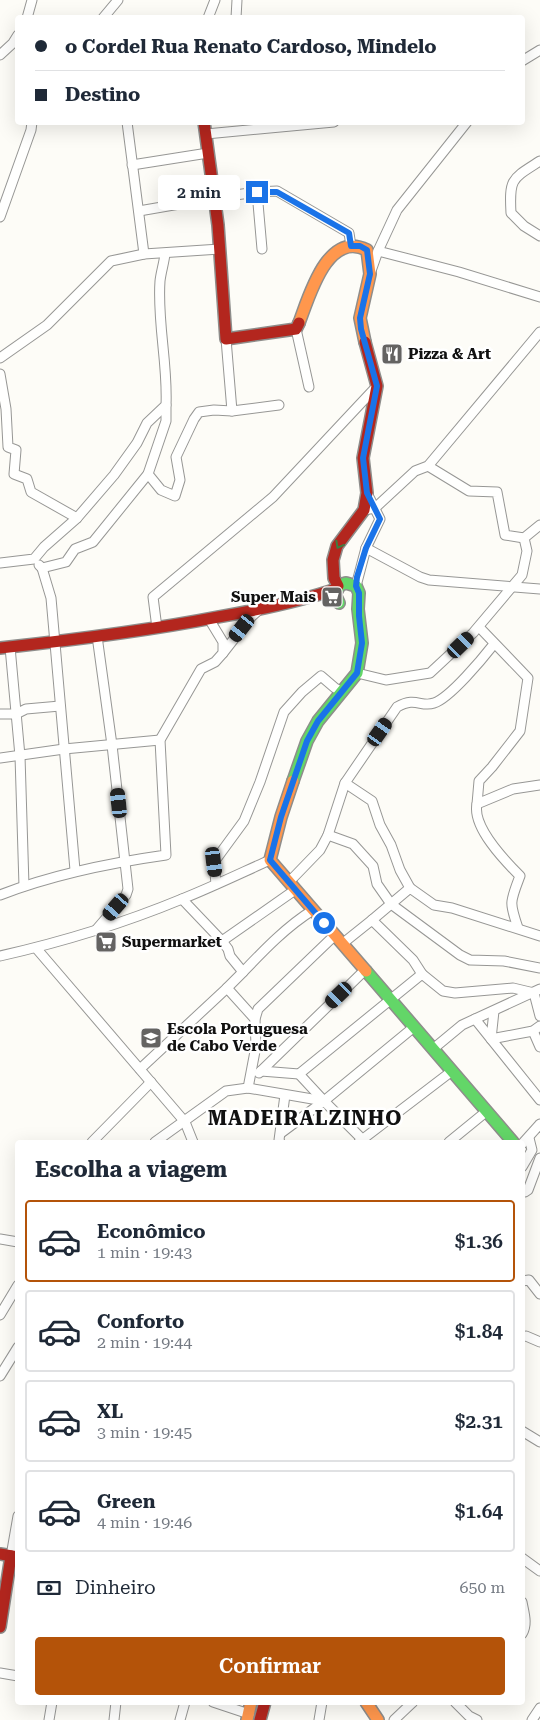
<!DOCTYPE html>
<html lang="pt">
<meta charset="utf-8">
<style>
body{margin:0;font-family:"Roboto Serif",serif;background:#f2f2f3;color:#1f2937;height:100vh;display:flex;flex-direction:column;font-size:19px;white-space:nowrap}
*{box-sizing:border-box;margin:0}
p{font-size:16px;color:#747a83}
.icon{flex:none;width:28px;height:28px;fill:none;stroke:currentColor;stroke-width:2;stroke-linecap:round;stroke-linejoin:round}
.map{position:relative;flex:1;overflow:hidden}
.sheet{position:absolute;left:15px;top:1140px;width:510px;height:565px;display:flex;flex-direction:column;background:#fff;border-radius:5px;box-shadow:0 5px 20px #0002}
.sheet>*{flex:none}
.guide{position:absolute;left:15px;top:15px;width:510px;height:110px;border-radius:5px;box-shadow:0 5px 20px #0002;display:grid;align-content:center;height:110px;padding:0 20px;background:#fff}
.end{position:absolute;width:22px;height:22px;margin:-11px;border:6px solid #1a73e8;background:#fff;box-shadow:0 0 0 2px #fff}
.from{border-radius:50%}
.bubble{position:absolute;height:35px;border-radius:5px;background:#fff;box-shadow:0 5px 20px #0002;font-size:16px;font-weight:600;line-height:35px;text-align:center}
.car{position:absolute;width:15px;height:30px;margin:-15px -8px;border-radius:6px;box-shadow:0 0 4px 1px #0007;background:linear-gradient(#222 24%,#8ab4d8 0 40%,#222 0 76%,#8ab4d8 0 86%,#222 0)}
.guide b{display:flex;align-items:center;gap:18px;height:48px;font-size:19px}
.guide b+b{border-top:1px solid #e0e1e3}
.guide i{width:12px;height:12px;background:#1f2937}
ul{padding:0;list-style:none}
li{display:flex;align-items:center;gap:15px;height:82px;margin:0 10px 8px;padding:0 10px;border:2px solid #e0e1e3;border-radius:5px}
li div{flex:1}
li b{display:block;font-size:19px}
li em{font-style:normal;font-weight:600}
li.active{border-color:#b45309}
li>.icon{width:45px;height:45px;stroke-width:1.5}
h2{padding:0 20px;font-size:22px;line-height:60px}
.pay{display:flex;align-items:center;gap:12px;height:55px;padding:0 20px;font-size:19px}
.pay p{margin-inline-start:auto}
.action{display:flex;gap:10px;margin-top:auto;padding:10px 20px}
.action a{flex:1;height:58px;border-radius:5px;background:#b45309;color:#fff;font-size:20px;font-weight:600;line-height:58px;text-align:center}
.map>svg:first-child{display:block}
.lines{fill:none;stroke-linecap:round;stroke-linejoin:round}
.street-casing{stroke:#979795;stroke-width:11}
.fast-casing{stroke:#8e8d8b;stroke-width:14}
.slow-casing{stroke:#8e8d8b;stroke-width:14}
.jam-casing{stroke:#8e8d8b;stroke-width:14}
.street{stroke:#fffffe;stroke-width:9}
.fast{stroke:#63d668;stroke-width:11}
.slow{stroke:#ff974d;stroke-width:11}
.jam{stroke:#b3261e;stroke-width:11}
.oneway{stroke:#3e7d41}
.route{stroke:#1a73e8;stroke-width:6}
.labels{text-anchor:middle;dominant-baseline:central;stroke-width:5;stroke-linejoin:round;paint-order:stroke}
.poi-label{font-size:15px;font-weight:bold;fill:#111;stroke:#fff;text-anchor:start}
.district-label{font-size:20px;font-weight:bold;letter-spacing:1px;fill:#111;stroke:#fff}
</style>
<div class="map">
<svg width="540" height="1720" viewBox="0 0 540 1720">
<rect width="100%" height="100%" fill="#fdfcf7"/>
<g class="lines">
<g class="street-casing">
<g id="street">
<polyline points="27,18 32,0"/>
<polyline points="103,18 118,0"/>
<polyline points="208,18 215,0"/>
<polyline points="236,18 237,0"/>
<polyline points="0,55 13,43 18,35"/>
<polyline points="522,61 540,50"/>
<polyline points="127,122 144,254"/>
<polyline points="206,134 334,122"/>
<path d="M540 161C512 179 509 178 511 213L524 226 540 236"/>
<polyline points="132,165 208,153"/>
<polyline points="257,192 262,249"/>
<polyline points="139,211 214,198 257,192 277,191 349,233 351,246"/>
<polyline points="0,217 31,130 32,122"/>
<polyline points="378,251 459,272 540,297"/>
<polyline points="371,271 378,251 397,210 467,122"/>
<polyline points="296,329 309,387"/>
<polyline points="226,339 232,411"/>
<polyline points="0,358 47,325 111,261 144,254 220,249"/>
<polyline points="0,374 6,409 8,447 16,450 14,474 27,479 31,492 77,518"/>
<polyline points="428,466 469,491 497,492 505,535 524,538"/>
<polyline points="148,474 161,490 175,496 180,480 176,457 194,419 199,412 214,410 232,411 279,405"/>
<polyline points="364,510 375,508 415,471 428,466 540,332"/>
<polyline points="366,548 420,577 429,580 540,589"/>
<path d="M0 563 34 559 44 547 77 518 114 475 137 443 147 423 166 405C168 364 157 322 160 281 161 272 164 263 165 254"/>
<polyline points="39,565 42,568 66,562 75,549 93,542 148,474 166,421 166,405"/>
<polyline points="42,568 51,598 75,870"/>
<polyline points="356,586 366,548 380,519 367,493"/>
<polyline points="479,627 528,678 520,731 492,767 479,781 477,804 513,789 540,785"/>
<polyline points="157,628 153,597 273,497 377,386"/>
<polyline points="10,647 20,756 24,886"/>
<polyline points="223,653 252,616 260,609"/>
<polyline points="357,673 386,680 430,673 473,633 522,575 527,551 524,538 540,525"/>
<polyline points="0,714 16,714 26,709 60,706"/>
<polyline points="0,758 64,749 160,740"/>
<polyline points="345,783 372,801 380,825 391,845 400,870 410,888"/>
<path d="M477 804C472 827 505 861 520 876 510 902 509 902 518 928"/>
<polyline points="328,835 353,844 373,866 377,884 391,904 460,955 470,960 504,961 540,968"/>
<path d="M289 882 320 850 328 835 345 783 397 707C416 696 421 708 434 703 450 698 483 658 494 644"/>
<polyline points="216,884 214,862 244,821 260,782 284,712 302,692 321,676 335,688 341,691"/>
<path d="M0 895C54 874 109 863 166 855L160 740 201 669 215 662 223 653V642L209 619"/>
<polyline points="182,899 222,941 295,890"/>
<polyline points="372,920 410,888 434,905 452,908 540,936"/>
<polyline points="96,930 126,895 128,889 112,745 97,636"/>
<polyline points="222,941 228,949 230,956 243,972 227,988 255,1019"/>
<polyline points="342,944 372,920 413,960 422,974"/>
<polyline points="36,948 185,1122 193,1142"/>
<path d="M0 956C62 942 124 923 182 899 212 887 241 873 270 860"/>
<path d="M243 972C264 950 287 926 313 910"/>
<polyline points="494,1011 491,1039 533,1031 540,1026"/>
<polyline points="475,1019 540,1100"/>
<polyline points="533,1031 540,1047"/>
<polyline points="433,1049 462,1025 540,989"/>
<polyline points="140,1069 227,988"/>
<polyline points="261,1071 299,1074 422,974 443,991 455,993 513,988 534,993 540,1016"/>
<polyline points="259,1073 365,970"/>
<polyline points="299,1074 324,1101"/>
<polyline points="248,1088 256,1046 255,1019 258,1009 335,935"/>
<polyline points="281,1133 324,1101 414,1027"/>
<polyline points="92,1142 151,1082"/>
<polyline points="155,1142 226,1091 248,1088 324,1101 365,1142"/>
<polyline points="280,1142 279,1140 285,1095"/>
<polyline points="359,1142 452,1071"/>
<polyline points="449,1142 487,1111"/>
<polyline points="522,1144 540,1124"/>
<polyline points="522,1167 532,1150 529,1138"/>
<polyline points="522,1191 525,1192 528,1190 540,1158"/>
<polyline points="0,1239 18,1242"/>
<polyline points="522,1281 529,1280 540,1294"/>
<polyline points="0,1315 18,1285"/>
<polyline points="522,1337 526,1336 540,1342"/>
<polyline points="0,1376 18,1347"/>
<polyline points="522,1431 540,1442"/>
<polyline points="11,1556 18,1516"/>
<polyline points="522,1558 540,1571"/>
<path d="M522 1602C524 1613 528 1624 522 1634"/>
<polyline points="0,1673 18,1676"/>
<polyline points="213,1702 249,1714"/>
<polyline points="455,1702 469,1716 477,1720"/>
<polyline points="49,1720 52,1702"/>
<polyline points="114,1720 116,1702"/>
<polyline points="180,1720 185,1702"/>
<polyline points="319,1720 322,1702"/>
<polyline points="394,1720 413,1702"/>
<polyline points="532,1720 540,1708"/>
</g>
</g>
<g class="fast-casing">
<g id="fast">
<polyline points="293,781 307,741 318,721 357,673 362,643 358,609 359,593 356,586 346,583 340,585 335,594 339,603"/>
<polyline points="366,971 513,1142"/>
</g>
</g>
<g class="slow-casing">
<g id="slow">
<path d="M299 323C309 297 327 230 367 250L370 274 360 318 365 342"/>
<polyline points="293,781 281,817 270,860 366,971"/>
<polyline points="366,1702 378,1720"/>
<polyline points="247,1720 251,1702"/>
</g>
</g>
<g class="jam-casing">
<g id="jam">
<polyline points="204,122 218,225 226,339 296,329 299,323"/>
<polyline points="338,586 334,578 333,560 337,546 364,510 367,493 363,458 377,386 365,342"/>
<path d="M0 648C73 640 146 631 218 617 258 610 298 602 336 589"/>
<polyline points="0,1554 18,1557"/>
<polyline points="0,1627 11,1556"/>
<polyline points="260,1720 265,1702"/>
</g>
</g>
<use href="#street" class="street"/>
<use href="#fast" class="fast"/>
<use href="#slow" class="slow"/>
<use href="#jam" class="jam"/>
</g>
<defs><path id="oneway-chevron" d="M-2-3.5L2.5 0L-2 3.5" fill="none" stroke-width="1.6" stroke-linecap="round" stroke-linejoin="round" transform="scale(1.25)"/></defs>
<use class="oneway" href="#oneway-chevron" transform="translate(339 545) rotate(119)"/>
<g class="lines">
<polyline class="route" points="257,192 277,192 349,233 351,246 360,246 367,250 370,274 360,318 361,329 377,386 363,458 367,493 380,519 366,548 357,577 356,586 359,593 359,616 362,643 357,673 318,721 307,741 281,817 270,860 324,923"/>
</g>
<defs>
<g id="restaurant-square" transform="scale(1.125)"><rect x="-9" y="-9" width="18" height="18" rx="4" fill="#646362" stroke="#fff"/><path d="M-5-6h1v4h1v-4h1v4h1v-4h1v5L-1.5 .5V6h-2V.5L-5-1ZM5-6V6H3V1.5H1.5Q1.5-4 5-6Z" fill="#fff"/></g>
<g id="supermarket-square" transform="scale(1.125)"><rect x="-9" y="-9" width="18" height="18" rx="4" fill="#646362" stroke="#fff"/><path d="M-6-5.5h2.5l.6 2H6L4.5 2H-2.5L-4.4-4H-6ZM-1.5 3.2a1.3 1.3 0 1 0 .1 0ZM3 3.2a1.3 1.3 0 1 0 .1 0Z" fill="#fff"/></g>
<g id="school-square" transform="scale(1.125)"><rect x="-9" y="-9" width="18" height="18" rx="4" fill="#646362" stroke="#fff"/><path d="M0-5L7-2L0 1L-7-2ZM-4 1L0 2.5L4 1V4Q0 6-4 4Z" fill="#fff"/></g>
</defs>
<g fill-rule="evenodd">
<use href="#restaurant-square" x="392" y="354"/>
<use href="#supermarket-square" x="332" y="597"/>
<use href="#supermarket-square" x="106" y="942"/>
<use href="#school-square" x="151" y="1038"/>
</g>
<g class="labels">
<g class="poi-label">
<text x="408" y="354">Pizza &amp; Art</text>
<text x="316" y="597" text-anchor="end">Super Mais</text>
<text x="122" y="942">Supermarket</text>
<text x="167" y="1029">Escola Portuguesa<tspan x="167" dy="17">de Cabo Verde</tspan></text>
</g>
<g class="district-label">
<text x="305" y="1118">MADEIRALZINHO</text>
</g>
</g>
</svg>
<i class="end from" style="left:324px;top:923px"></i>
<i class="end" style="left:257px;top:192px"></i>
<div class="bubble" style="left:158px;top:175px;width:82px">2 min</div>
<i class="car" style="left:242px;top:628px;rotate:218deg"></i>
<i class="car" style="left:461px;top:645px;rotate:46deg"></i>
<i class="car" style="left:380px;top:732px;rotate:35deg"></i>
<i class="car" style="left:119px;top:803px;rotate:354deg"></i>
<i class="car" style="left:214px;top:862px;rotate:173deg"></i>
<i class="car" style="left:116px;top:907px;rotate:221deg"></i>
<i class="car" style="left:339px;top:995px;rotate:226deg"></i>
<div class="guide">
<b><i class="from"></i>o Cordel Rua Renato Cardoso, Mindelo</b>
<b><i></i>Destino</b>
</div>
<section class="sheet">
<h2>Escolha a viagem</h2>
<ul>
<li class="active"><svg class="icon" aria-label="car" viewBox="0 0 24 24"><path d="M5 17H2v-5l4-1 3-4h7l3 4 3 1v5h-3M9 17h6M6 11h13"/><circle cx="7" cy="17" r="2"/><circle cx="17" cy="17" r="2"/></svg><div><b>Econômico</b><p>1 min · 19:43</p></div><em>$1.36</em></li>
<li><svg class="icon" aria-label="car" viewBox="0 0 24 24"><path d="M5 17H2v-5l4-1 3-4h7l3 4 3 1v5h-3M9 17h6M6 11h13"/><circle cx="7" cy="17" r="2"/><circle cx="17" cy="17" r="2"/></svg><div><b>Conforto</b><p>2 min · 19:44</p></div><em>$1.84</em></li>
<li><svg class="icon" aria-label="car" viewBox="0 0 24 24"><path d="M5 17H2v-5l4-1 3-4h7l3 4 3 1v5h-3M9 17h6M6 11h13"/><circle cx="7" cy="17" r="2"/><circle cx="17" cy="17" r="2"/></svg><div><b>XL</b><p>3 min · 19:45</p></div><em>$2.31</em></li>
<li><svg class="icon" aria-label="car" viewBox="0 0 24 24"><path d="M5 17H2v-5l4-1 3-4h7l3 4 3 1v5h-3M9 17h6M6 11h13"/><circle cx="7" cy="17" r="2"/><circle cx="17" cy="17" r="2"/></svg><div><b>Green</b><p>4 min · 19:46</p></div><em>$1.64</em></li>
</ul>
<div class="pay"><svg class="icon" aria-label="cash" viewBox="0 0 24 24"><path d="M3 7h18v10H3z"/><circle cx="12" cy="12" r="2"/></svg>Dinheiro<p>650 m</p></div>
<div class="action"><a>Confirmar</a></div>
</section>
</div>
